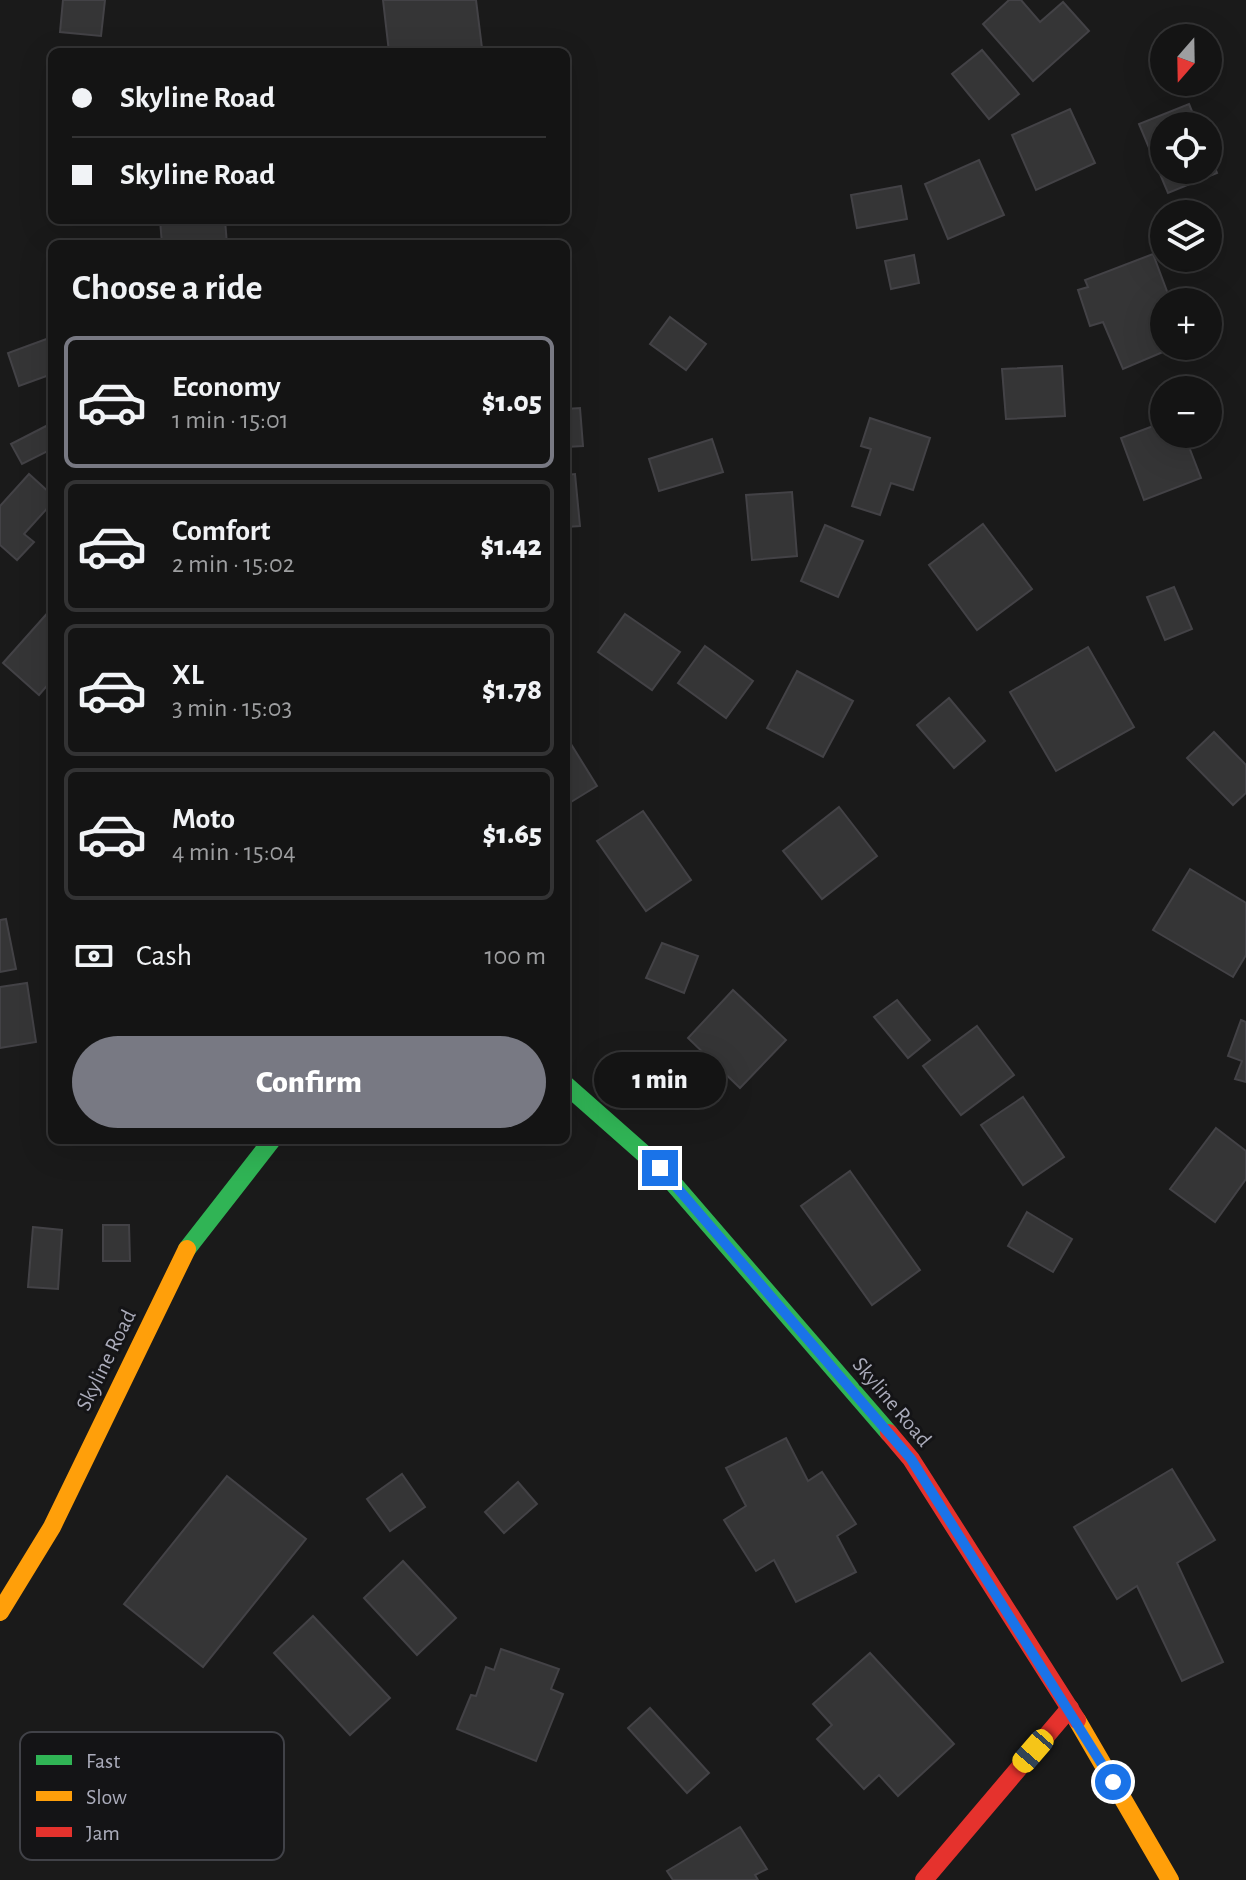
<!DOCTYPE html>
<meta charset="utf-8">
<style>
body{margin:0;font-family:"Alegreya Sans",sans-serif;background:#212122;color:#f1f3f6;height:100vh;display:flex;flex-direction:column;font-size:30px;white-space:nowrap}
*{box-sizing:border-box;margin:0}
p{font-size:26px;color:#9d9ea0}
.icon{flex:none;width:44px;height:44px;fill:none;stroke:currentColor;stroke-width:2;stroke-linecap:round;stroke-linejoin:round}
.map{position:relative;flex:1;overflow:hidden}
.panel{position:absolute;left:48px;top:240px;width:522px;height:904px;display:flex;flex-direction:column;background:#141414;border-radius:12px;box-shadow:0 8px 32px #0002,0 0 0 2px #333334}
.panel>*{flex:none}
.hud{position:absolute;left:48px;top:48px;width:522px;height:176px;border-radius:12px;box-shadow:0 8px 32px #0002,0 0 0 2px #333334;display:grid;align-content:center;height:176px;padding:0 24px;background:#141414}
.needle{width:52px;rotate:200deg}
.buttons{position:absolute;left:1150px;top:24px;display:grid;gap:16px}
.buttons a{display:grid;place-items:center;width:72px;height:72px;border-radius:50%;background:#141414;box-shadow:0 8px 32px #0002,0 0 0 2px #333334;font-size:40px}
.end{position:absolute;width:36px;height:36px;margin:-18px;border:10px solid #1a73e8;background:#fff;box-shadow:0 0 0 4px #fff}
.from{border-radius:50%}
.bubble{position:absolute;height:56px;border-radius:28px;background:#141414;box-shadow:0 8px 32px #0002,0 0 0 2px #333334;font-size:26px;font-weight:800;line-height:56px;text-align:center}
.car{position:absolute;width:24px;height:48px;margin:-24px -12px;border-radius:10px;box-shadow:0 0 6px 2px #0007;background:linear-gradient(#f5c518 24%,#345 0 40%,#f5c518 0 76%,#345 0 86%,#f5c518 0)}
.hud b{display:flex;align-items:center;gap:28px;height:76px;font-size:30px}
.hud b+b{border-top:2px solid #333334}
.hud i{width:20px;height:20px;background:#f1f3f6}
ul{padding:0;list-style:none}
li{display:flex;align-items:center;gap:24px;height:132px;margin:0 16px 12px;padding:0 8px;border:4px solid #333334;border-radius:12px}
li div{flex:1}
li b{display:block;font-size:30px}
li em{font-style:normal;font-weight:800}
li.selected{border-color:#787983}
li>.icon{width:72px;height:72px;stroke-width:1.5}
h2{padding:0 24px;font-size:36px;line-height:96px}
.pay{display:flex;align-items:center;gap:20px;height:88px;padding:0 24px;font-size:30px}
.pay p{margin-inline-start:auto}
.action{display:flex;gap:16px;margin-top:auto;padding:16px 24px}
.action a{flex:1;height:92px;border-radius:48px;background:#787983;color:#fff;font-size:32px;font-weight:800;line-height:92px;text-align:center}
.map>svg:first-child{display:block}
.building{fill:#353536;stroke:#434246;stroke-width:2}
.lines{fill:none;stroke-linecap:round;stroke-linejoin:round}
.fast{stroke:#30b455;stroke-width:18}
.slow{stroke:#ff9f0a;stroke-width:18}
.jam{stroke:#e5322d;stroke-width:18}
.route{stroke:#1a73e8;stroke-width:10}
.labels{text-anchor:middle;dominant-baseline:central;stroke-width:6;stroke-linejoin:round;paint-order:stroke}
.street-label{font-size:22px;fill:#abacbb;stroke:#141416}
.key{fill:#141416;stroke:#414248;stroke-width:2}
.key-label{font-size:22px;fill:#abacbb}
</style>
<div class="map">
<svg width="1246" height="1880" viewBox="0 0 1246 1880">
<rect width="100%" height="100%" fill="#1a1a1a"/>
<g class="building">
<polygon points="63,0 105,0 101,36 60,32"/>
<polygon points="383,0 476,0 482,48 389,52"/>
<polygon points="1009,0 1021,0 1040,22 1063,2 1089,31 1033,81 983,24"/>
<polygon points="982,50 1019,94 989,119 952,74"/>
<polygon points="1189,104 1198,126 1164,126 1164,170 1208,170 1208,150 1217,173 1168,193 1139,124"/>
<polygon points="1070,109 1095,163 1036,190 1012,135"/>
<polygon points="979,160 1004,215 948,239 925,184"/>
<polygon points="901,186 907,219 857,228 851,195"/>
<polygon points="160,220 225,220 227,244 162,244"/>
<polygon points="1153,254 1171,302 1164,302 1164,346 1177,346 1123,369 1103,322 1090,326 1078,290 1088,287 1085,280"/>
<polygon points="914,255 919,283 891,289 885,261"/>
<polygon points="670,317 706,344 686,370 650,344"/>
<polygon points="52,337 52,374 19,386 8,353"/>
<polygon points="1062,366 1065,416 1006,419 1002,369"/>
<polygon points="580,408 583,446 566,447 566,409"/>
<polygon points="870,418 930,438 913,490 891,483 880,515 852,506 871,449 861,446"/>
<polygon points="1164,422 1164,434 1184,434 1201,478 1144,500 1121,438"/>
<polygon points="52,423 52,449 22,464 11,444"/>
<polygon points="712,439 723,472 659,491 649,459"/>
<polygon points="29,474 52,495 52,503 24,534 34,542 17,560 0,545 0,506"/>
<polygon points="575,474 580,526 566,527 566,475"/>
<polygon points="792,492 797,556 752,560 746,495"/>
<polygon points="983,524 1032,589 977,630 929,565"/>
<polygon points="825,525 863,541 838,597 801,581"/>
<polygon points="1174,587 1192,629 1165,640 1147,597"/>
<polygon points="52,608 52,680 39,695 3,663"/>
<polygon points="625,614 680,652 652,690 598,652"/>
<polygon points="705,646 753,681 726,718 678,683"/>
<polygon points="1088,647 1134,727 1056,771 1010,692"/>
<polygon points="797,671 853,701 823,757 767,728"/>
<polygon points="949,698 985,741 954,768 917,725"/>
<polygon points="1214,732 1246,765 1246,793 1233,805 1187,758"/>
<polygon points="566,736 597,786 566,805"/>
<polygon points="839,807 877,856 822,899 783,851"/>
<polygon points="643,811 691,880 646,911 597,841"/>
<polygon points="1190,869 1246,903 1246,955 1233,977 1153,930"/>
<polygon points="6,919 16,969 0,972 0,920"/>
<polygon points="662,943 698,956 684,993 646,978"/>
<polygon points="27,983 36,1042 0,1048 0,987"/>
<polygon points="733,990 786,1040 740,1088 688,1038"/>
<polygon points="897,1000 930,1040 908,1058 874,1017"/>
<polygon points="1241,1020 1246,1022 1246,1082 1235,1079 1242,1061 1228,1056"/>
<polygon points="977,1026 1014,1075 961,1115 923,1066"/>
<polygon points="1023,1097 1064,1157 1023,1185 981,1125"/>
<polygon points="1216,1128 1246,1151 1246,1179 1215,1222 1170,1189"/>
<polygon points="850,1171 920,1270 872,1305 801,1206"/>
<polygon points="1027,1212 1072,1239 1053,1272 1008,1246"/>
<polygon points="103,1225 129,1225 130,1261 103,1261"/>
<polygon points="33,1227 62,1230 58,1289 28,1287"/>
<polygon points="786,1438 808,1481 822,1472 856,1524 837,1536 856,1572 796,1602 774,1560 756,1571 724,1520 746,1506 726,1468"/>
<polygon points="1172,1469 1215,1540 1177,1563 1223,1662 1182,1681 1137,1586 1117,1599 1074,1527"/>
<polygon points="402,1474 425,1507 390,1531 367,1499"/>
<polygon points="227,1476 306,1539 203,1667 124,1604"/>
<polygon points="518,1482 537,1504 504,1533 485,1512"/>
<polygon points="403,1561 456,1618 417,1655 364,1598"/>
<polygon points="313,1616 390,1698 350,1735 274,1653"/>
<polygon points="501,1649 559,1669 551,1689 563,1694 536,1761 457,1729 471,1695 476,1696 486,1667 494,1670"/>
<polygon points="870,1653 954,1744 898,1796 879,1775 864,1789 817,1739 832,1725 813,1704"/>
<polygon points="650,1708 709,1773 687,1793 628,1728"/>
<polygon points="740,1827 767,1869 755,1875 758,1880 673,1880 667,1871"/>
</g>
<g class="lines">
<g class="fast">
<polyline points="566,1085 660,1168 889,1433"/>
<polyline points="187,1249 272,1140"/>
</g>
<g class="slow">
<polyline points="0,1612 52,1527 187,1249"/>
<polyline points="1077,1720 1170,1880"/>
</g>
<g class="jam">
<polyline points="889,1433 911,1459 1077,1720"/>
<polyline points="924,1880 1070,1708"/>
</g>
</g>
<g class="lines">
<polyline class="route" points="660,1168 911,1459 1113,1782"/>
</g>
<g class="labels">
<g class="street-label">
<text transform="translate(106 1360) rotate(-64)">Skyline Road</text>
<text transform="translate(892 1402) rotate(50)">Skyline Road</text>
</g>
</g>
<rect x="20" y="1732" width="264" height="128" rx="12" class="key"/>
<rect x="36" y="1755" width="36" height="10" fill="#30b455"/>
<rect x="36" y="1791" width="36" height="10" fill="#ff9f0a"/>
<rect x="36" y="1827" width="36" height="10" fill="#e5322d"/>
<g class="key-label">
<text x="86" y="1768">Fast</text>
<text x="86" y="1804">Slow</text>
<text x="86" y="1840">Jam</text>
</g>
</svg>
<div class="buttons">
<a><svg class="needle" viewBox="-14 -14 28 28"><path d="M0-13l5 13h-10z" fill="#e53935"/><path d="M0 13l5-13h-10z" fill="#9d9ea0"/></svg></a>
<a><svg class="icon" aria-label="locate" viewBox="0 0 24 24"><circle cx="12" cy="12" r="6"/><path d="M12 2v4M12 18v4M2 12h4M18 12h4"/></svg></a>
<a><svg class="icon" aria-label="layers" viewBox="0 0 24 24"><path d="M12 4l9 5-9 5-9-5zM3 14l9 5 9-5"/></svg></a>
<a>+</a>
<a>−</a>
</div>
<i class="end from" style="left:1113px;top:1782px"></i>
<i class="end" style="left:660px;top:1168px"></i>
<div class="bubble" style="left:594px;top:1052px;width:132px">1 min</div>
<i class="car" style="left:1033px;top:1751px;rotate:221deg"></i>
<div class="hud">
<b><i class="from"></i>Skyline Road</b>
<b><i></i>Skyline Road</b>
</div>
<section class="panel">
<h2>Choose a ride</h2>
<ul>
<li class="selected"><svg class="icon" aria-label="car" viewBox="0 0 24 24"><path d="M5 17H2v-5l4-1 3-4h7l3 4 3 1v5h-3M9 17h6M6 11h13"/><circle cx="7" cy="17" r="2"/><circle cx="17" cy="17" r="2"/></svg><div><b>Economy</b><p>1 min · 15:01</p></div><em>$1.05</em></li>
<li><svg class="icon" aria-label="car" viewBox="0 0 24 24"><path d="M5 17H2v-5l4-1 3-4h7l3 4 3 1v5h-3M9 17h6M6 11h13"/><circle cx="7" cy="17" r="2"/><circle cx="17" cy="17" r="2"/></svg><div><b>Comfort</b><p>2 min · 15:02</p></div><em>$1.42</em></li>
<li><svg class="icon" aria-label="car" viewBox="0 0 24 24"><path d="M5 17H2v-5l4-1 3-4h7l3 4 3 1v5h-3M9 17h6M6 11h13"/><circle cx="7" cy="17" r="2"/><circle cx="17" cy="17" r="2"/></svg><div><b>XL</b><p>3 min · 15:03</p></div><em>$1.78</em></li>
<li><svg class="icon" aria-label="car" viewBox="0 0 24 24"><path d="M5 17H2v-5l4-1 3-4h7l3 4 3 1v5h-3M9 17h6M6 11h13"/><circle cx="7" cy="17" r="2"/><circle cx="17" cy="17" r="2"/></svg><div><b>Moto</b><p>4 min · 15:04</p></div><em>$1.65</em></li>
</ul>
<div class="pay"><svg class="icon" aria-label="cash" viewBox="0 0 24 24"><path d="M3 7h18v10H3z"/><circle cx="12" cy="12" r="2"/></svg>Cash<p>100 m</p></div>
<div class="action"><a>Confirm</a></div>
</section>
</div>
